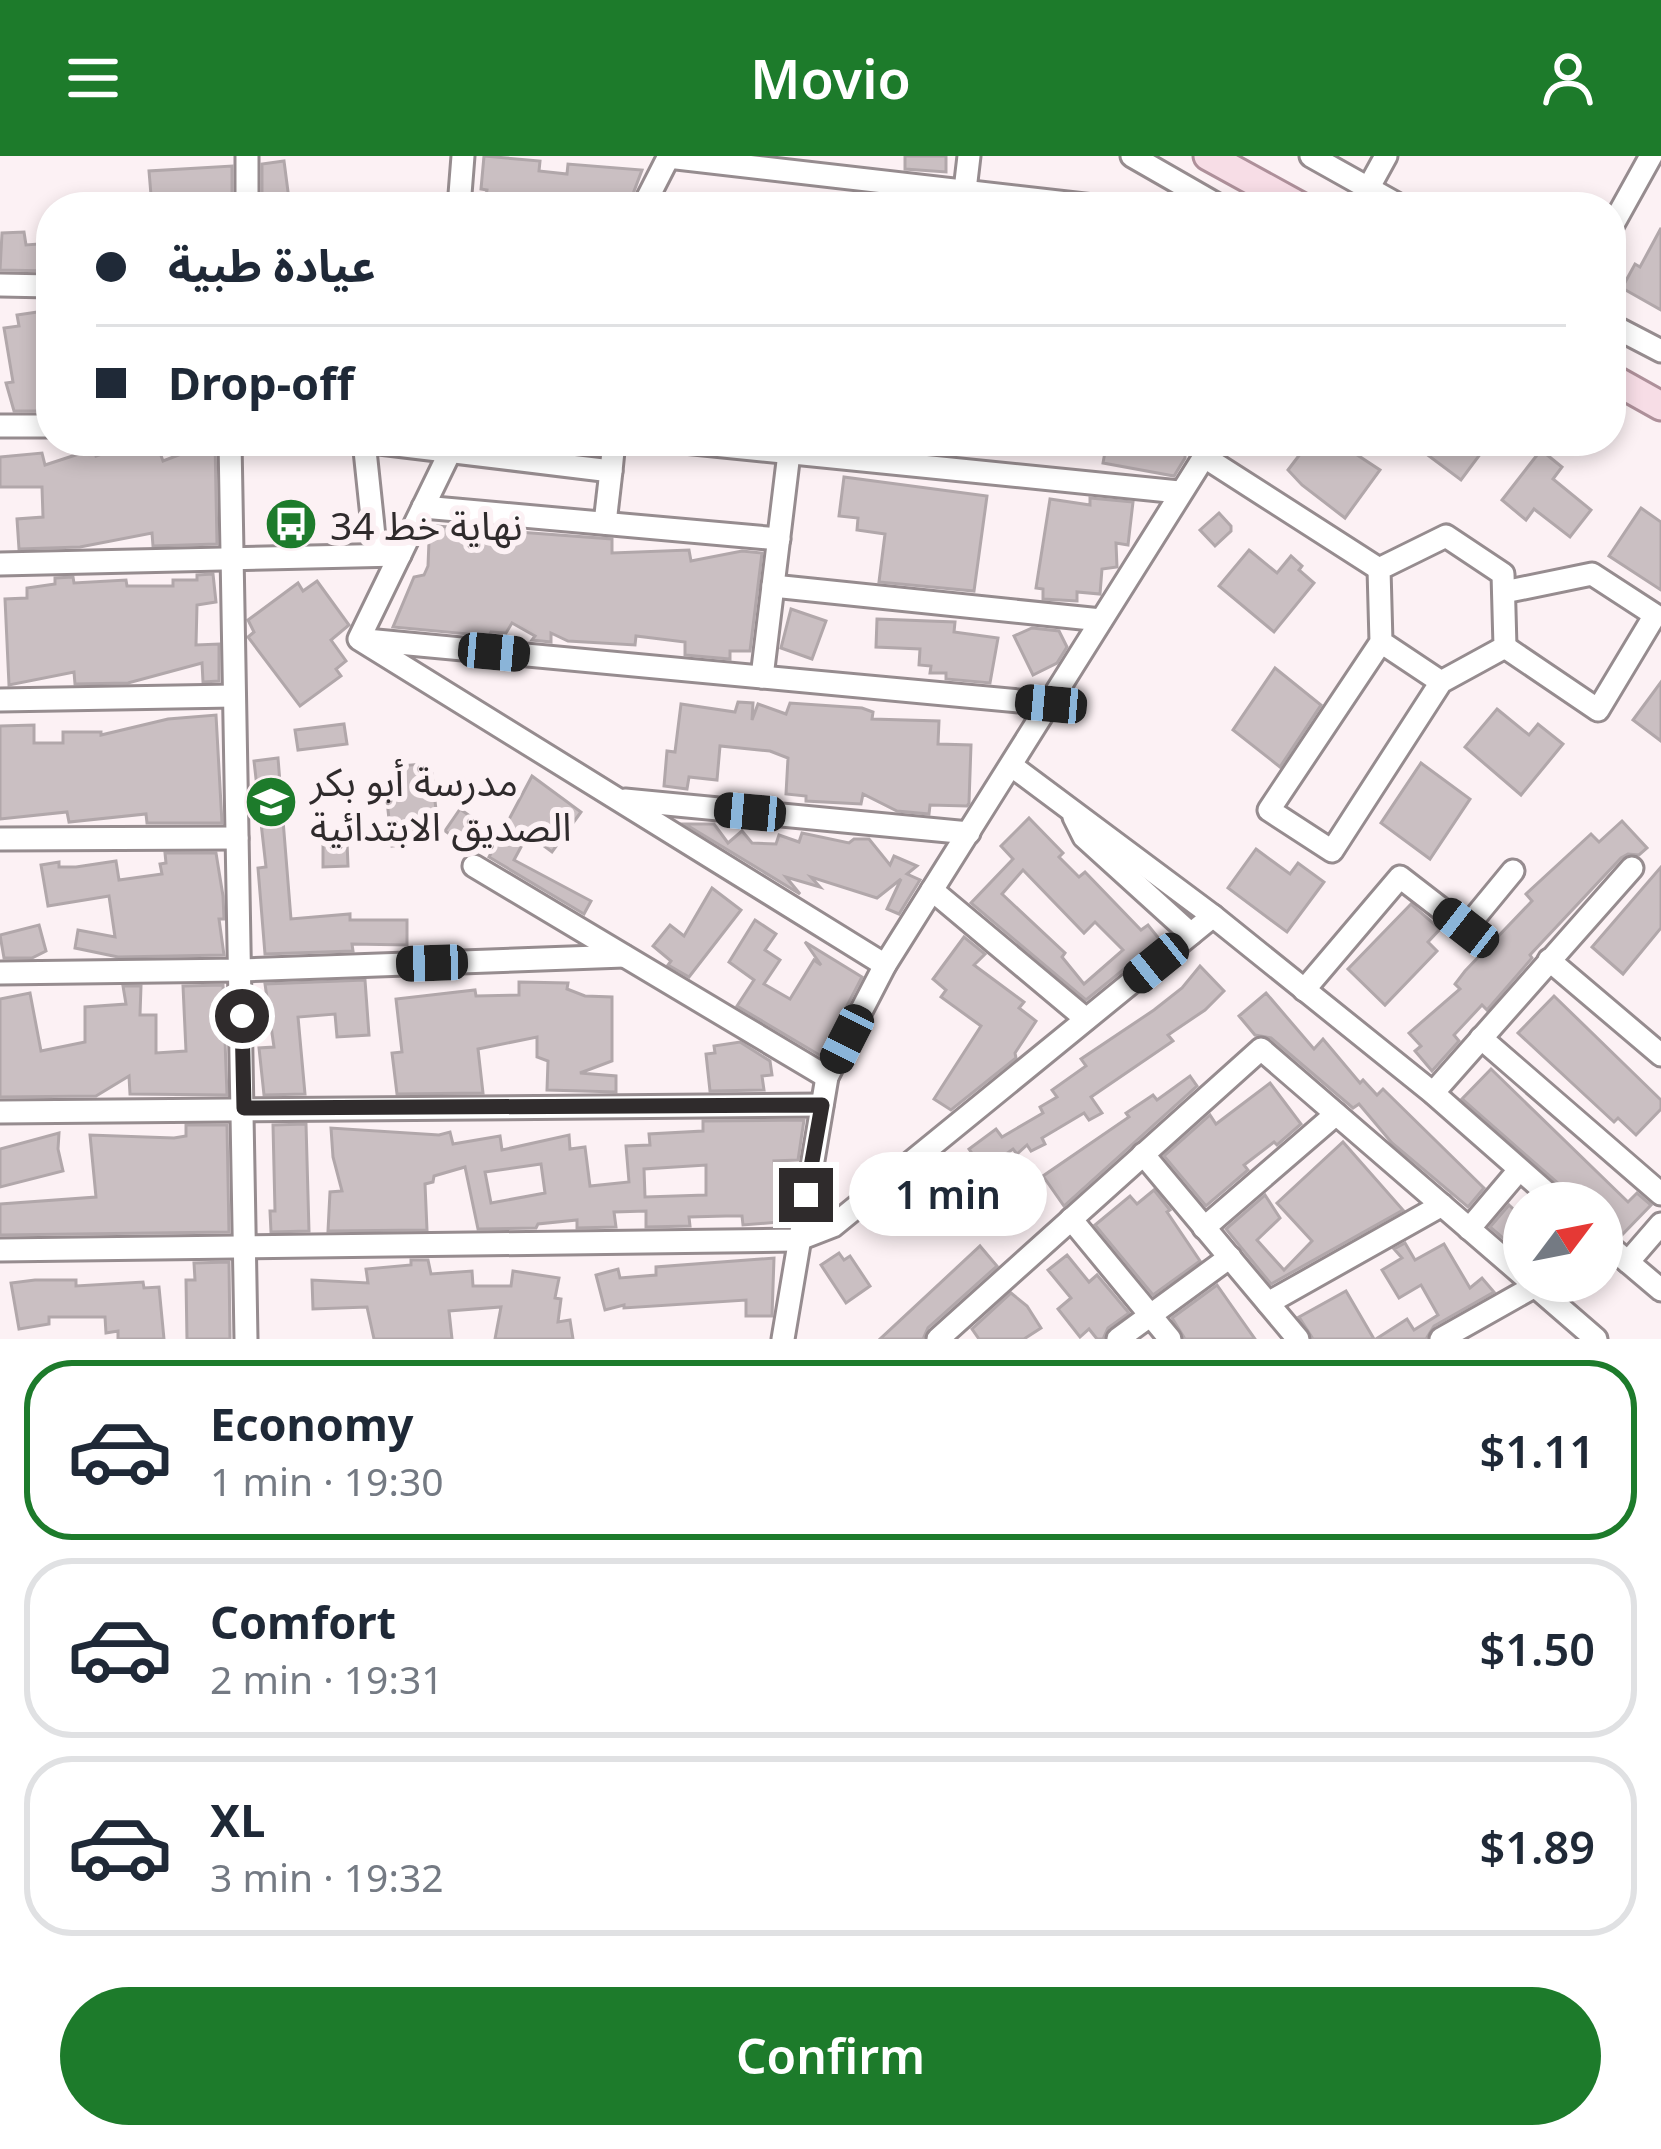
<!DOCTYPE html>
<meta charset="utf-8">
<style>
body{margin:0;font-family:"Noto Sans","Noto Sans Arabic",sans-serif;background:#f6f6f7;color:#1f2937;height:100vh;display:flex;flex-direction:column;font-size:45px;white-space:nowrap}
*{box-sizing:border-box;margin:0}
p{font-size:39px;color:#747a83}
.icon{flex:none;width:66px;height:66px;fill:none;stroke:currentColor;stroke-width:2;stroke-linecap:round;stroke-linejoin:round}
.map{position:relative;height:1183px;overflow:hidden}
.side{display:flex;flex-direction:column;background:#fff;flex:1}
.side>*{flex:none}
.hud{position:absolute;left:36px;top:36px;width:1590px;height:264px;border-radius:48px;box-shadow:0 6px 18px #0003;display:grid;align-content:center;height:264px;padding:0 60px;background:#fff}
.needle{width:78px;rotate:58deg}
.tools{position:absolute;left:1503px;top:1026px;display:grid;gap:24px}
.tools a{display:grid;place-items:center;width:120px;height:120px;border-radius:50%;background:#fff;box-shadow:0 6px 18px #0003;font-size:60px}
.end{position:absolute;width:54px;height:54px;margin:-27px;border:15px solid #2f2b2c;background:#fff;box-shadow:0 0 0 6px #fff}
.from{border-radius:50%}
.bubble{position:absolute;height:84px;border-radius:42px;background:#fff;box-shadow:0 6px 18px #0003;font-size:39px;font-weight:600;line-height:84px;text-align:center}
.car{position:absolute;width:36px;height:72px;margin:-36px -18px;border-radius:15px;box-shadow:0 0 9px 3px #0007;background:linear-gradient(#222 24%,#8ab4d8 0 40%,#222 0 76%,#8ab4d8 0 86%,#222 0)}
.hud b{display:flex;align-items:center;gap:42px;height:114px;font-size:45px}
.hud b+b{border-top:3px solid #e0e1e3}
.hud i{width:30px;height:30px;background:#1f2937}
ul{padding:21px 0 0;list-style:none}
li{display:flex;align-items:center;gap:36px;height:180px;margin:0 24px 18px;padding:0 36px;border:6px solid #e0e1e3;border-radius:48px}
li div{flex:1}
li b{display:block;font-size:45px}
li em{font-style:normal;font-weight:600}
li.active{border-color:#1d7b2b}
li>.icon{width:108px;height:108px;stroke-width:1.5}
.button{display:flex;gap:24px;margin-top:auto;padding:24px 60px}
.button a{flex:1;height:138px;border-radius:72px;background:#1d7b2b;color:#fff;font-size:48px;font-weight:600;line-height:138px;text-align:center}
header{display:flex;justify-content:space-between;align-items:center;height:156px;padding:0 60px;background:#1d7b2b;color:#fff;font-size:54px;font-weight:600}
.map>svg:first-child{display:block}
.building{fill:#cabfc2;stroke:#b1a7aa;stroke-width:3;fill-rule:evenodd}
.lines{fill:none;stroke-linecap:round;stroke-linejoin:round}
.minor-casing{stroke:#968c8f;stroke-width:27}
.major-casing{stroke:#ae909a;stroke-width:33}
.minor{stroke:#fff;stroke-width:21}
.major{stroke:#f7dde6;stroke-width:27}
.route{stroke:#2f2b2c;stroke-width:15}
.labels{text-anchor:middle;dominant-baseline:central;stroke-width:12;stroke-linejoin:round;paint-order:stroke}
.poi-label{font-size:39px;fill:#2f2b2c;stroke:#fcf1f4;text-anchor:start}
</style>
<header><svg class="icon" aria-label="menu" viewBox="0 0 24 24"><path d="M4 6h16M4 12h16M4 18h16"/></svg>Movio<svg class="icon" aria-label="person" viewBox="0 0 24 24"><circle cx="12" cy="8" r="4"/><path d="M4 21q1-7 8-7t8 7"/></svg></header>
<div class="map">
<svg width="1661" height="1183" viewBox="0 0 1661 1183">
<rect width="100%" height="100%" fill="#fcf1f4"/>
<g class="building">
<polygon points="484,0 540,5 539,15 567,18 568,8 642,14 628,51 542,41 542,51 484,51 487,34 481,33"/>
<polygon points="905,0 946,0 946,16 905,13"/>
<polygon points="284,5 290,51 262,51 262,8"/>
<polygon points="232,10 232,51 152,51 149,15"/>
<polygon points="1661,72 1661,154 1622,132 1635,108 1640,111"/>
<polygon points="24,76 26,89 51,87 51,115 0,114 2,77"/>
<polygon points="51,154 51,248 42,255 14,255 6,227 13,226 4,172 19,170 17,159"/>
<polygon points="215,285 217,388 153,390 152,377 80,391 19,393 17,363 43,361 42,331 0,331 0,301 42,297 45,309 94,293 96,300 122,291 124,297 159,294 163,305"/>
<polygon points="503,285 588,285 587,297 503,287"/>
<polygon points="1107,285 1185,288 1185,302 1174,320 1103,307"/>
<polygon points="1310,285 1336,285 1380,314 1345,362 1302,329 1288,314"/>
<polygon points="1409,285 1490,285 1461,324"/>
<polygon points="1541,294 1562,311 1553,323 1591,354 1570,381 1534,353 1526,364 1502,344"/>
<polygon points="844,321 987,340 974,435 879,426 885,378 857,374 858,362 839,360"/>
<polygon points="1090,342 1133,346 1128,389 1116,387 1117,411 1102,413 1100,438 1077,436 1077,445 1043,443 1043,433 1036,432 1050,343 1090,349"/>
<polygon points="1641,352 1661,366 1661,434 1609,400"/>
<polygon points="1219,357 1231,370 1231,375 1215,390 1200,374"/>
<polygon points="436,370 612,383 612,397 689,394 691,405 742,395 762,397 750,495 730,495 730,503 685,499 685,486 636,480 635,489 568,485 551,477 551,486 532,484 535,480 512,467 506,477 491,476 489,480 393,471 414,421 424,419 428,410 429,385"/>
<polygon points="1249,394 1277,417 1291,400 1302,410 1299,414 1314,427 1274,476 1219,430"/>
<polygon points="213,418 216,446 197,449 196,489 219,488 219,525 203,526 202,507 128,527 75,528 74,516 9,529 5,443 27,442 27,432 55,428 55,422 73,421 74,427 126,424 127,430 173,430 173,424 197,424 197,419"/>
<polygon points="317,425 349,469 331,484 346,505 336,513 341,520 300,550 248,481 254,476 248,464 298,427 303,435"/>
<polygon points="791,453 826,465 812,503 781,492"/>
<polygon points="877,463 955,466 954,476 998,482 990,527 946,523 946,517 930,517 931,510 919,509 920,493 876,491"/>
<polygon points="1032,472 1059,475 1067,491 1057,507 1033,519 1014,480"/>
<polygon points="1275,512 1321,549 1280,611 1233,574"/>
<polygon points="1661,526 1661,585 1633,564"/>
<polygon points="738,546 753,547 752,564 758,548 786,558 790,547 862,552 873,556 872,563 939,565 938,588 971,589 969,647 967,650 930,649 929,658 897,655 863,638 861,648 806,645 806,640 786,638 788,602 770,595 720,590 717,624 689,621 687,633 664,630 667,595 675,596 681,548 735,556"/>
<polygon points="1497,553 1529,579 1538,568 1563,588 1521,639 1465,591"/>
<polygon points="216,559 222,667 147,667 146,658 69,666 67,656 0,663 0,570 34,569 34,587 63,587 63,576 101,576 101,579 168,563"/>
<polygon points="344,568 347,588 298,594 295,574"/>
<polygon points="278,602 291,763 350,758 350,764 407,764 407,789 352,788 353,795 265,798 258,712 266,711 254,605"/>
<polygon points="1421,607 1470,643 1430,703 1381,667"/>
<polygon points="422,608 423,619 432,618 438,672 413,675 415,687 392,690 387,645 402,643 399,610"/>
<polygon points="532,620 581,656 552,696 528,678 514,704 591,745 584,758 489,701"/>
<polygon points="460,653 477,665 462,687 445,675"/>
<path d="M1029 662 1063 697 1059 701 1079 721 1085 716 1141 774 1148 769 1160 784 1086 844 971 747 1013 703 1001 690ZM1023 714 1084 777 1095 766 1123 794 1084 828 1062 801 1065 797 1002 738Z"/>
<polygon points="1622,665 1647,692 1639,699 1628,698 1621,702 1530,799 1532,802 1487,854 1482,849 1454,879 1459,885 1432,915 1415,895 1421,890 1409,877 1460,833 1455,828 1465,815 1532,745 1526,738 1591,678 1599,686"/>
<polygon points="685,668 714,668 728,687 742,675 752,687 776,688 779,679 799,686 802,677 849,687 854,683 869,683 890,709 894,700 917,710 907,718 920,724 899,758 887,753 901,723 877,742 811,721 820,731 786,721 800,738"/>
<polygon points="347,686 348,710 323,711 323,687"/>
<polygon points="1256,693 1290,718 1298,707 1324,726 1287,776 1228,732"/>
<polygon points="165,697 216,697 223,740 224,763 219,763 224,799 118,801 75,792 78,774 115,781 109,740 48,750 41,709 59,706 59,711 76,711 116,705 119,724 162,718 160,708 166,707"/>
<polygon points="1661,711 1661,772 1623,818 1592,791"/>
<polygon points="712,732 741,754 689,821 668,809 671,805 653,790 670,769 684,780"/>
<polygon points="1411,748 1440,773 1428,786 1437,795 1385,849 1348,813"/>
<polygon points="755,764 776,778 765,794 780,804 764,828 790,843 814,804 821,809 805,786 862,821 821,900 737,850 754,824 729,806"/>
<polygon points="39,769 46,795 32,802 4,802 0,779"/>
<polygon points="964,781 985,798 974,809 1024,846 1019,852 1036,865 1015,897 1016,902 951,954 934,943 981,870 941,841 946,834 933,823"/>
<polygon points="1200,810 1224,835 1205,854 1168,879 1173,885 1091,941 1102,957 1089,964 1084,957 1042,982 1045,988 1031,995 1027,989 1017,998 1013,993 984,1014 969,993 996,973 1002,981 1043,957 1040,951 1057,941 1052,934 1086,910 1081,903 1154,854 1182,832"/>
<polygon points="365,824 369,879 337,881 335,858 298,861 305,938 264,939 259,892 274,891 265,828"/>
<polygon points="519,826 568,827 567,833 585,840 612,841 612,905 580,917 616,920 616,936 547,934 548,905 537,901 537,881 478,893 483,937 397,938 392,897 402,896 396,843 475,834 476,840 519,839"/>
<polygon points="223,829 227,939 130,938 129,920 96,940 0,941 0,843 30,837 41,895 85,886 85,851 126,848 123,830 141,830 140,859 156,859 156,897 186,895 183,830"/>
<polygon points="1266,837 1314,893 1323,883 1360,927 1363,924 1377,939 1383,933 1484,1032 1468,1051 1392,987 1359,948 1353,952 1271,882 1255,879 1239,860"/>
<polygon points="1554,840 1661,944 1661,953 1636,979 1618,962 1614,966 1518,877"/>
<polygon points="740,886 770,905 772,919 762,920 764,934 710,935 706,898 715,897 714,890"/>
<polygon points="1491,913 1628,1046 1637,1037 1651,1049 1621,1080 1602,1064 1602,1047 1573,1047 1568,1036 1462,943"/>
<polygon points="1190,920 1197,930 1064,1050 1043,1020 1129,961 1126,957 1153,939 1157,944"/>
<polygon points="1270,927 1301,968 1277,989 1274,986 1244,1009 1248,1014 1206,1050 1164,1000 1210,959 1216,968"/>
<path d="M804 964 798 1004 774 1005 780 1066 743 1069 742 1060H726L689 1061 690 1070 646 1071V1055L614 1056 616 1071 577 1072V1064L538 1068 536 1072 478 1073 465 1011 434 1020 433 1026 425 1028 427 1074 328 1075 330 1036 342 1035 333 1001 331 972 439 979 450 976 453 988 500 980 502 994 569 979 570 993 585 991 590 1030 629 1026 626 990 650 989 649 978 703 975V965ZM541 1008 545 1037 491 1047 485 1016ZM706 1009V1039L645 1041 644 1013Z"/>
<polygon points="306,968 309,1075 271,1076 270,1055 275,1055 273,969"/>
<polygon points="186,969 227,969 229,1076 0,1079 0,1048 96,1041 90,979 174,982 186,980"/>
<polygon points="59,977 58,993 63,1015 0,1031 0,993"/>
<polygon points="1343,986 1403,1054 1271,1128 1226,1073 1265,1039 1280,1062 1257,1084 1284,1114 1312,1085 1277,1047"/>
<polygon points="1154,1034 1170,1054 1167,1056 1200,1105 1153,1139 1095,1069 1130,1040 1137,1048"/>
<polygon points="1509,1049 1524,1063 1524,1100 1490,1071"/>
<polygon points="1405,1087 1415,1104 1444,1088 1470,1132 1482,1122 1494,1136 1434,1170 1426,1183 1376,1183 1407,1163 1414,1174 1438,1159 1421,1129 1399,1142 1382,1114 1402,1102 1394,1093"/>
<polygon points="980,1090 997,1110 928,1172 923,1183 880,1183"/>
<polygon points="839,1097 844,1104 850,1100 870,1130 846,1147 821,1109"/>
<polygon points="1067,1099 1089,1126 1097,1119 1129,1157 1108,1172 1103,1183 1097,1183 1089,1173 1080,1181 1058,1153 1071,1142 1048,1114"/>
<polygon points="774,1102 772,1160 746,1160 746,1144 624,1152 624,1149 605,1154 596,1119 618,1113 620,1122 656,1119 656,1111"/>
<polygon points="411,1104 428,1104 431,1118 472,1115 473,1130 511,1130 513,1115 559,1122 555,1142 561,1143 558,1166 570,1164 573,1183 495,1183 501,1151 449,1155 452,1183 374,1183 367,1151 313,1153 312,1124 368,1127 366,1113 411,1109"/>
<polygon points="229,1106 230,1183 187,1183 186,1124 195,1124 194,1107"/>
<polygon points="35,1124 76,1124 76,1130 143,1126 144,1132 159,1131 164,1183 118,1183 118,1175 106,1177 105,1161 49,1161 49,1168 19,1173 11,1127"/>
<polygon points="1217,1129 1231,1149 1255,1183 1185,1183 1172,1162"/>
<polygon points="1346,1135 1374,1183 1313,1183 1299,1161"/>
<polygon points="1011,1137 1027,1150 1041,1172 1024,1183 979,1183 972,1173"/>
</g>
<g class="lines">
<g class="minor-casing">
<g id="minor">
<polyline points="1132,0 1221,51"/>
<polyline points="1311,0 1402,51"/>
<polyline points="668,1 1102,51"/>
<polyline points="247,51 247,0"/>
<polyline points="459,51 463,0"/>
<polyline points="643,51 669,0"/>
<polyline points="963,51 969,0"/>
<polyline points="1358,51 1386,0"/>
<polyline points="1611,72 1651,0"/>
<polyline points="0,129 51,130"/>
<polyline points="1611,169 1661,195"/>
<polyline points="0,270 51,270"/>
<polyline points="230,285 246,1183"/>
<polyline points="363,285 611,315 614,285"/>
<polyline points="364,285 376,399"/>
<polyline points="674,285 1179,336"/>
<polyline points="450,296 359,483 885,809"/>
<polyline points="1203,300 1379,413"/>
<polyline points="423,351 779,383"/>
<polyline points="605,367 611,315"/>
<polyline points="0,408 400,399"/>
<polyline points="773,430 1101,464"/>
<polyline points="1504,436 1592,418 1655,459 1598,554 1505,491"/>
<polyline points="366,484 1051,548"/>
<polyline points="1381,486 1441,526 1505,491 1503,418 1446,380 1379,413 1381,486 1269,654 1332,695 1441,526"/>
<polyline points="762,521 789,297"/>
<polyline points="0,544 234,540"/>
<polyline points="1012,610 1213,760 1433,937 1558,1047"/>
<polyline points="625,644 969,677"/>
<polyline points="1074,661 1084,681 1191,778"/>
<polyline points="0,683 237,682"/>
<polyline points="474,710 827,921"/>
<polyline points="932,734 1086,863"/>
<polyline points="1549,804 1661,899"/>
<polyline points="0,817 241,814 624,800"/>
<polyline points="1304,834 1400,721 1466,772 1513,715"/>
<polyline points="1481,882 1661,1038"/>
<polyline points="1433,937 1632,712"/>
<polyline points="0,956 822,949"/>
<polyline points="1143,998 1298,1183"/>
<polyline points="1071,1063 1170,1183"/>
<polyline points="1204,1072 1336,958"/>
<polyline points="1469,1073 1519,1014"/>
<polyline points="1602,1084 1661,1134"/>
<polyline points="0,1094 797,1084 833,1070 1213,760"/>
<polyline points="1628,1106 1661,1068"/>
<polyline points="1529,1125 1596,1183"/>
<polyline points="1268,1147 1442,1049"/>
<polyline points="783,1183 827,921 885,809 1214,285"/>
<polyline points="938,1183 1261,893 1524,1120"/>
<polyline points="1118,1183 1230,1101"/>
<polyline points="1441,1183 1535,1130"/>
</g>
</g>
<g class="major-casing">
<g id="major">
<polyline points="1208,0 1301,51"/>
<polyline points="1611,222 1661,250"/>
</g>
</g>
<use href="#minor" class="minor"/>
<use href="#major" class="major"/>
</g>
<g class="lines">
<polyline class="route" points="242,860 244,952 822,949 806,1039"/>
</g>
<defs>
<g id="bus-disc" transform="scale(2.7)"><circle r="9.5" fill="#1d7b2b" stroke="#fcf1f4"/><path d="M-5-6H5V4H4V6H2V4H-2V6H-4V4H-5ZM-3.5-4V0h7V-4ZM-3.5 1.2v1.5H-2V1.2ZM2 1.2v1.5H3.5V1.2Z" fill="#fff"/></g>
<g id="school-disc" transform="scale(2.7)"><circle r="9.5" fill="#1d7b2b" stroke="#fcf1f4"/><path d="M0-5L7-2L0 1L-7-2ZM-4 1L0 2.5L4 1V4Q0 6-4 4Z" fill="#fff"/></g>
</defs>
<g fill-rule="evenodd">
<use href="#bus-disc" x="291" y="368"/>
<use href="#school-disc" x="271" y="646"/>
</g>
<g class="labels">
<g class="poi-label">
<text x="330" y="368">نهاية خط 34</text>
<text x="310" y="624">مدرسة أبو بكر<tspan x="310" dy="45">الصديق الابتدائية</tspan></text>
</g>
</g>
</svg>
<div class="tools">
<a><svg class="needle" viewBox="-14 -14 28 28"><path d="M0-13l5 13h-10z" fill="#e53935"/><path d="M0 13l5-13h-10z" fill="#747a83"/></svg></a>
</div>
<i class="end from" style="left:242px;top:860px"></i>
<i class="end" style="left:806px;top:1039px"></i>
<div class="bubble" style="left:849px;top:996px;width:198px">1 min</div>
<i class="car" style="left:494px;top:496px;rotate:95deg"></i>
<i class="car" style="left:1051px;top:548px;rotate:275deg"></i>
<i class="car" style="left:750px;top:656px;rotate:275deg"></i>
<i class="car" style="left:1466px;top:772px;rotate:308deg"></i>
<i class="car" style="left:432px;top:807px;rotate:268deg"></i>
<i class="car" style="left:1156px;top:807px;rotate:231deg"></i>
<i class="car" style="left:847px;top:883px;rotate:207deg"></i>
<div class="hud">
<b><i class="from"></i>عيادة طبية</b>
<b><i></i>Drop-off</b>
</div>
</div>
<section class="side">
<ul>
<li class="active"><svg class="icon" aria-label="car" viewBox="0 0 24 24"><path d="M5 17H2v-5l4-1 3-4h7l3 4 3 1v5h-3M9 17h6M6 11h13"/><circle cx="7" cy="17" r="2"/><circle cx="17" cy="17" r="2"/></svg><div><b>Economy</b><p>1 min · 19:30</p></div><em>$1.11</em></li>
<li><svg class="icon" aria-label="car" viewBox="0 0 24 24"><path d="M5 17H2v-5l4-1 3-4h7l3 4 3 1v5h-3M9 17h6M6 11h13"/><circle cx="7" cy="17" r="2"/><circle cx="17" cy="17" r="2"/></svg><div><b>Comfort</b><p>2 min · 19:31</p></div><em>$1.50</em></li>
<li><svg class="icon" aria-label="car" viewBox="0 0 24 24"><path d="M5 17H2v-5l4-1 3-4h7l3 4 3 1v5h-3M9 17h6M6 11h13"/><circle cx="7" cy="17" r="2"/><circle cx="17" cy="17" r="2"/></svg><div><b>XL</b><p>3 min · 19:32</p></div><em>$1.89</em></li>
</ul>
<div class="button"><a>Confirm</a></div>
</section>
